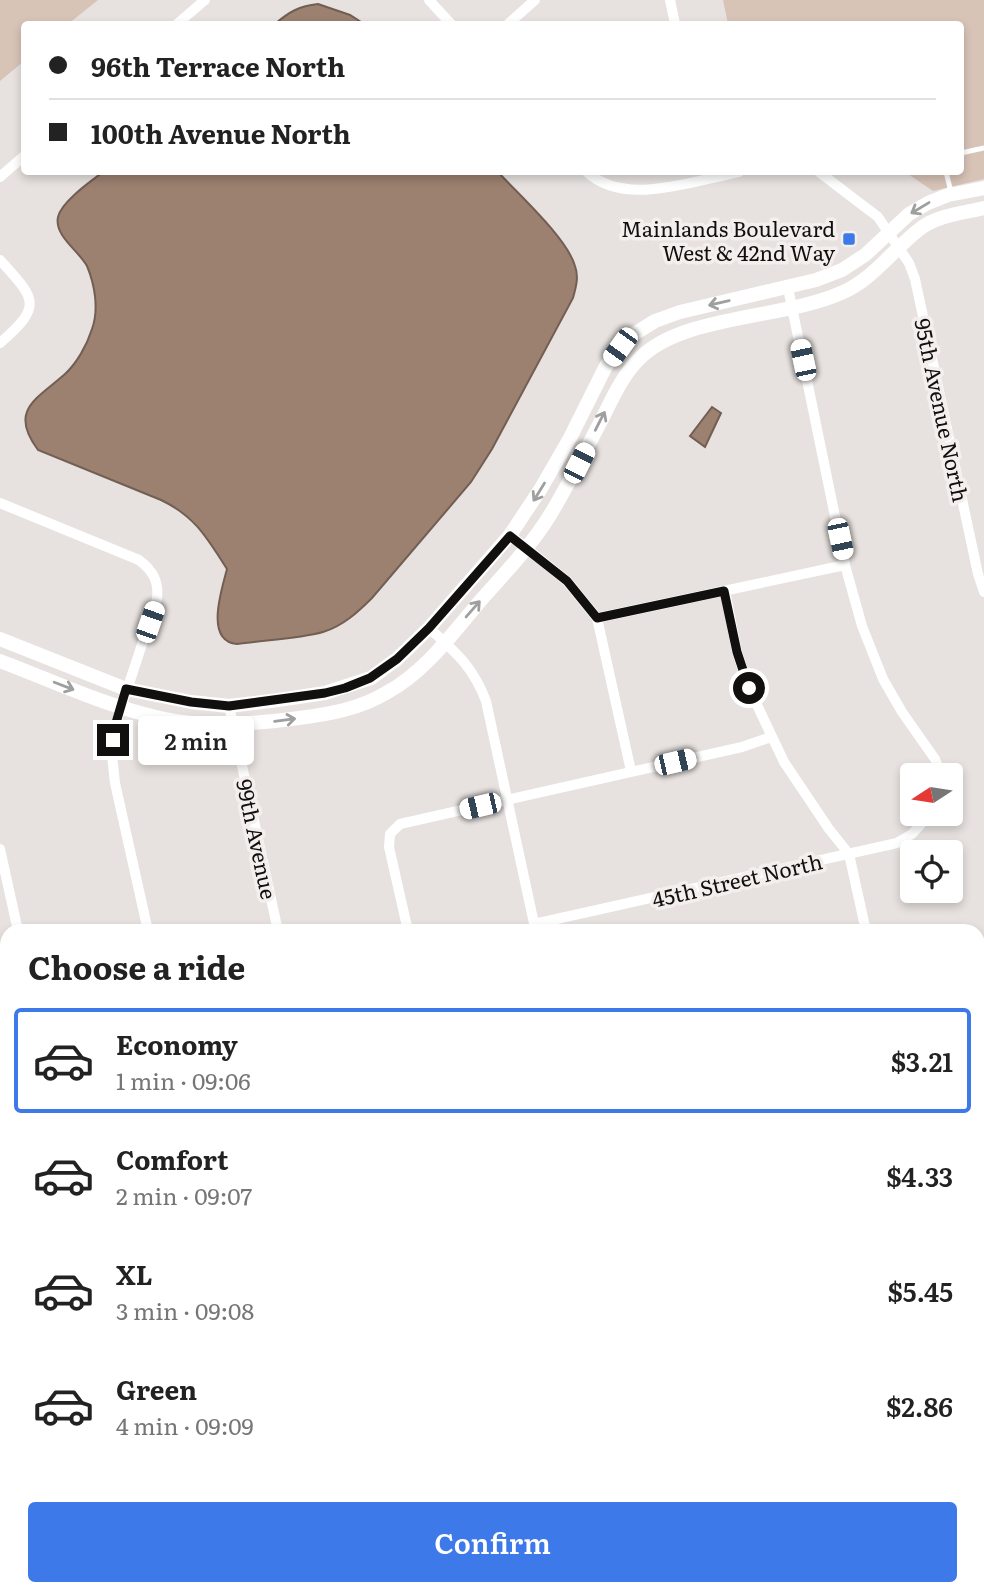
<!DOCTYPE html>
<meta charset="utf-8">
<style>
body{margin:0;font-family:Literata,serif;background:#f6f6f6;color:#222;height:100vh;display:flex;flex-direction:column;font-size:26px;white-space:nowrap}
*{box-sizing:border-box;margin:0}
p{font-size:23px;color:#767676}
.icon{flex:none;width:38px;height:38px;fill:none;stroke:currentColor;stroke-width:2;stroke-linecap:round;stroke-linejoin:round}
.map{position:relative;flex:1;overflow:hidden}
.drawer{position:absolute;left:0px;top:924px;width:985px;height:672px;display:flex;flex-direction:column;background:#fff;border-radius:21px 21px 0 0;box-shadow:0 4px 10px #0003}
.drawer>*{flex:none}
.top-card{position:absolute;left:21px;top:21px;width:943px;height:154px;border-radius:7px;box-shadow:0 4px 10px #0003;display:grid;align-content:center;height:154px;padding:0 28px;background:#fff}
.needle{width:46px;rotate:258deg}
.tools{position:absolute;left:900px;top:763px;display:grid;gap:14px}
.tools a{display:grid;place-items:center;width:63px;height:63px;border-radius:7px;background:#fff;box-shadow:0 4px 10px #0003;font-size:35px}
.end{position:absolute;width:32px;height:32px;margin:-16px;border:9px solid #11100f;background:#fff;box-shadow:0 0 0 4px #fff}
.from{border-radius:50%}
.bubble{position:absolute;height:49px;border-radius:7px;background:#fff;box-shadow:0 4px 10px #0003;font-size:23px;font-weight:600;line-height:49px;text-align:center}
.car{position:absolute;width:21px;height:42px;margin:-21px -10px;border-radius:9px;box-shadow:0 0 5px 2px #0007;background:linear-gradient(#fff 24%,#345 0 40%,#fff 0 76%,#345 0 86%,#fff 0)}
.top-card b{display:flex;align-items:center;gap:24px;height:66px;font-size:26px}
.top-card b+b{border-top:2px solid #e0e0e0}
.top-card i{width:18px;height:18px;background:#222}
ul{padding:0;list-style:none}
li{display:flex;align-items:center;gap:21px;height:105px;margin:0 14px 10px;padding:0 14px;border:4px solid transparent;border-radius:7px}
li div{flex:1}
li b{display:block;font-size:26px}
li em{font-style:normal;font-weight:600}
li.active{border-color:#3d79e8}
li>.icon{width:63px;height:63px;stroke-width:1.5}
h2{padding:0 28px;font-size:32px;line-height:84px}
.action{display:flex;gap:14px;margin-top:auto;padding:14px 28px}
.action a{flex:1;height:80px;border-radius:7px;background:#3d79e8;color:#fff;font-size:28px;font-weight:600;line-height:80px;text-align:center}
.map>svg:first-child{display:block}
.green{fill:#d8c3b7}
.water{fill:#9c8070;stroke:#725e53;stroke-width:2}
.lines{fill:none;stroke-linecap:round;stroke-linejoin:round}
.path{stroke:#84807e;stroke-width:2.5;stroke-dasharray:2 5;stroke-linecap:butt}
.service{stroke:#fff;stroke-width:5}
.minor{stroke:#fff;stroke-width:10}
.tertiary{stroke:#fff;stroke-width:14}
.motorway{stroke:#da8e61;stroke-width:19}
.oneway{stroke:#a09f9f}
.route{stroke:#11100f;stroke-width:9}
.poi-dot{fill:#3d79e8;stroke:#f4efec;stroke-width:2.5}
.labels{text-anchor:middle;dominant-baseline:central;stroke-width:7;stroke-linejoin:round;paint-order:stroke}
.poi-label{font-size:21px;fill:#11100f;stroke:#f4efec;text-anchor:end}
.street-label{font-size:21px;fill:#11100f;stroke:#f4efec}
</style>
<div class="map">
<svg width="984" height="1596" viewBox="0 0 984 1596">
<rect width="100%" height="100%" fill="#e7e2df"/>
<g class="green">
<polygon points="0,0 98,0 68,24 24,24 24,61 0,81"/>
<polygon points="723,0 984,0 984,179 933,191 905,172 961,172 961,24 728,24"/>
<polygon points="978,1067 984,1092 984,1336 978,1341"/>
<polygon points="7,1303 7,1455 0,1456 0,1304"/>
<polygon points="100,1589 675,1589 666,1596 102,1596"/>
</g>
<g class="water">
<path d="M318 4 350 15 364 24H275C289 12 299 6 318 4Z"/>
<path d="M103 172H498C518 194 567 238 575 266 579 277 576 287 573 298L492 449 471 482 372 598C358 612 343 626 323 632 298 639 264 640 237 644 204 641 222 589 227 569 207 538 195 516 161 500L38 450C8 410 37 399 65 374 77 363 87 345 92 329 99 310 95 285 87 266 79 251 54 236 58 217 61 202 91 181 103 172Z"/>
<polygon points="712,407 721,413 705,447 690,436"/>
</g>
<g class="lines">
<g class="path">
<polyline points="978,1097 984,1128"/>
<polyline points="982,1259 981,1211 984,1192"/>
<polyline points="586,1589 590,1596"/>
<polyline points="513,1592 522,1596"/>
<polyline points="533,1596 546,1589"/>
<polyline points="613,1596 619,1591"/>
</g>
<g class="service">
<polyline points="961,153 984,148"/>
<polyline points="946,172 951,192"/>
<polyline points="0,1549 7,1551"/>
<polyline points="86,1589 86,1596"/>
</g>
<g class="minor">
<polyline points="429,0 451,24"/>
<polyline points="670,0 675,24"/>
<polyline points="177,24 205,0"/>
<polyline points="508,24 535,0"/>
<path d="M587 172C624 207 693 181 739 172"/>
<polyline points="819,172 878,217 909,263 915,279 978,574 984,592"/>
<polyline points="0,177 24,156"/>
<path d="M0 260C35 299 44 305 0 343"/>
<polyline points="788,288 845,565 862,626 883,679 902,712 935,759 941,775"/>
<path d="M0 503 139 560C153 571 159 581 157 599L115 726 112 755 115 783 148 931"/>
<polyline points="510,535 567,581 597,618 631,771"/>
<polyline points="725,591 737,652 749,688 784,762 829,829 849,854 866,931"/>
<polyline points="597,618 845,565"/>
<path d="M429 628C456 653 472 665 486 701L535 928"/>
<polyline points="229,706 278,931"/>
<polyline points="0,849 18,931"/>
<polyline points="534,924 897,843 912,834 930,814"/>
<polyline points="408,931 389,847 390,834 400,824 742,747 771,737"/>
<polyline points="978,954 984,953"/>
<polyline points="0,1169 7,1168"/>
<polyline points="0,1245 7,1243"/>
<polyline points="978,1270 984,1270"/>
<polyline points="978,1318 984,1316"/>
<polyline points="292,1589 298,1596"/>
<polyline points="630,1596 639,1589"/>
</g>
<g class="tertiary">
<polyline points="0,639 126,689 191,702 229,706 278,700 325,693 371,678 397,659 429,628 510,535 540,490 570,438 606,366 620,347 634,334 655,321 680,312 816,280 842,270 865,255 909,214 928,203 948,195 984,188"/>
<path d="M0 661C53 681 105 706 160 718 205 728 254 724 299 718 330 714 359 709 386 693 425 672 453 633 481 600 505 573 531 546 550 515 569 484 585 451 602 419 613 397 623 374 641 357 685 315 782 319 841 293 874 279 893 249 921 228 939 215 963 213 984 208"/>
</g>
<g class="motorway">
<polyline points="978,1405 984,1400"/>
<polyline points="978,1446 984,1440"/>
<polyline points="978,1503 984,1497"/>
<polyline points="978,1527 984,1517"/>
<polyline points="960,1589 960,1596"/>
<polyline points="729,1596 737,1589"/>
<polyline points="824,1596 831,1589"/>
<polyline points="881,1596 889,1589"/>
</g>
</g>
<defs><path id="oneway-shaft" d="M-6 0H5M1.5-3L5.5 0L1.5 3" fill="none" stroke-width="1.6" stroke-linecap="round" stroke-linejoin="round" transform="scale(1.75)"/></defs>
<g class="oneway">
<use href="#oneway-shaft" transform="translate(920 208) rotate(149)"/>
<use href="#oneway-shaft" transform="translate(719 303) rotate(167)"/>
<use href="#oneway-shaft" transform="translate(600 421) rotate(-63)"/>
<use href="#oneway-shaft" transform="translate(539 492) rotate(122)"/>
<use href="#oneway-shaft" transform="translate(473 609) rotate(-49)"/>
<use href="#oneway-shaft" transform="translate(64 686) rotate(21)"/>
<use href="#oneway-shaft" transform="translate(285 720) rotate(-7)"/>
</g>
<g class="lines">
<polyline class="route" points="113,740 115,726 126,689 191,702 229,706 325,693 345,688 370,678 397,659 429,628 510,536 567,581 597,618 724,591 737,652 749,688"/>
</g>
<rect class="poi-dot" x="842" y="232" width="14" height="14" rx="3.5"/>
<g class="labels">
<g class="poi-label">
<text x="835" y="227">Mainlands Boulevard<tspan x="835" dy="24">West &amp; 42nd Way</tspan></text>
</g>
<g class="street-label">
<text transform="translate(943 410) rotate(78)">95th Avenue North</text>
<text transform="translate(258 839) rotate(78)">99th Avenue</text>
<text transform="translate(737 879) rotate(-13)">45th Street North</text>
</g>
</g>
</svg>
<div class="tools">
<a><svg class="needle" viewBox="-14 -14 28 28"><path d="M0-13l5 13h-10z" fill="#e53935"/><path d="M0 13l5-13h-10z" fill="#767676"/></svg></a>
<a><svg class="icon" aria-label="locate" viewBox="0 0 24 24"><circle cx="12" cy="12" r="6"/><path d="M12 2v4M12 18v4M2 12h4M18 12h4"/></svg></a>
</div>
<i class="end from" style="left:749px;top:688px"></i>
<i class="end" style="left:113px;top:740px"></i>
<div class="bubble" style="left:138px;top:716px;width:116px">2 min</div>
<i class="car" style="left:620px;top:347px;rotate:216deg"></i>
<i class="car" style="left:803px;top:360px;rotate:348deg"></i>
<i class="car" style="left:579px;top:463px;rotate:27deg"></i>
<i class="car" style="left:840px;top:539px;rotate:168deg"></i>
<i class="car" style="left:150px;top:622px;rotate:19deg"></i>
<i class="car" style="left:675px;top:762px;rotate:77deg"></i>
<i class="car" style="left:480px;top:806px;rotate:257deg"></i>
<div class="top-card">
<b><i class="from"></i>96th Terrace North</b>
<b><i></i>100th Avenue North</b>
</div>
<section class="drawer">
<h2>Choose a ride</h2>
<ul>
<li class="active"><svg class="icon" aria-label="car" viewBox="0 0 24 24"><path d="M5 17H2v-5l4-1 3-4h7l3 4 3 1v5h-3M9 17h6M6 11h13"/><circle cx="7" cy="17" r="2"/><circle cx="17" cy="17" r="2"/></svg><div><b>Economy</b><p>1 min · 09:06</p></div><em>$3.21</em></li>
<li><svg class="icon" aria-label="car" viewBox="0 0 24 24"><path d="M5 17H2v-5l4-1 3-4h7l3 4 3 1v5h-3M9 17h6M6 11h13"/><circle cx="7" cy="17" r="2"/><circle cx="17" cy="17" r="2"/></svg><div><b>Comfort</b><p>2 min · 09:07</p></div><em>$4.33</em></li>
<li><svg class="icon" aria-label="car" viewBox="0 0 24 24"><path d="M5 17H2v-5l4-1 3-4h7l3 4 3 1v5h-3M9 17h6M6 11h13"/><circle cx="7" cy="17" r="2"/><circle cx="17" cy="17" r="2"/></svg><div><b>XL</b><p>3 min · 09:08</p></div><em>$5.45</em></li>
<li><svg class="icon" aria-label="car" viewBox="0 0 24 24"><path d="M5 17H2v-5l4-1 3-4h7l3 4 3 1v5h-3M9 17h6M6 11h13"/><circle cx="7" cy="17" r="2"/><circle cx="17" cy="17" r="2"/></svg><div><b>Green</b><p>4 min · 09:09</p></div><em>$2.86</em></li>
</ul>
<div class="action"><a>Confirm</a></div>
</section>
</div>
